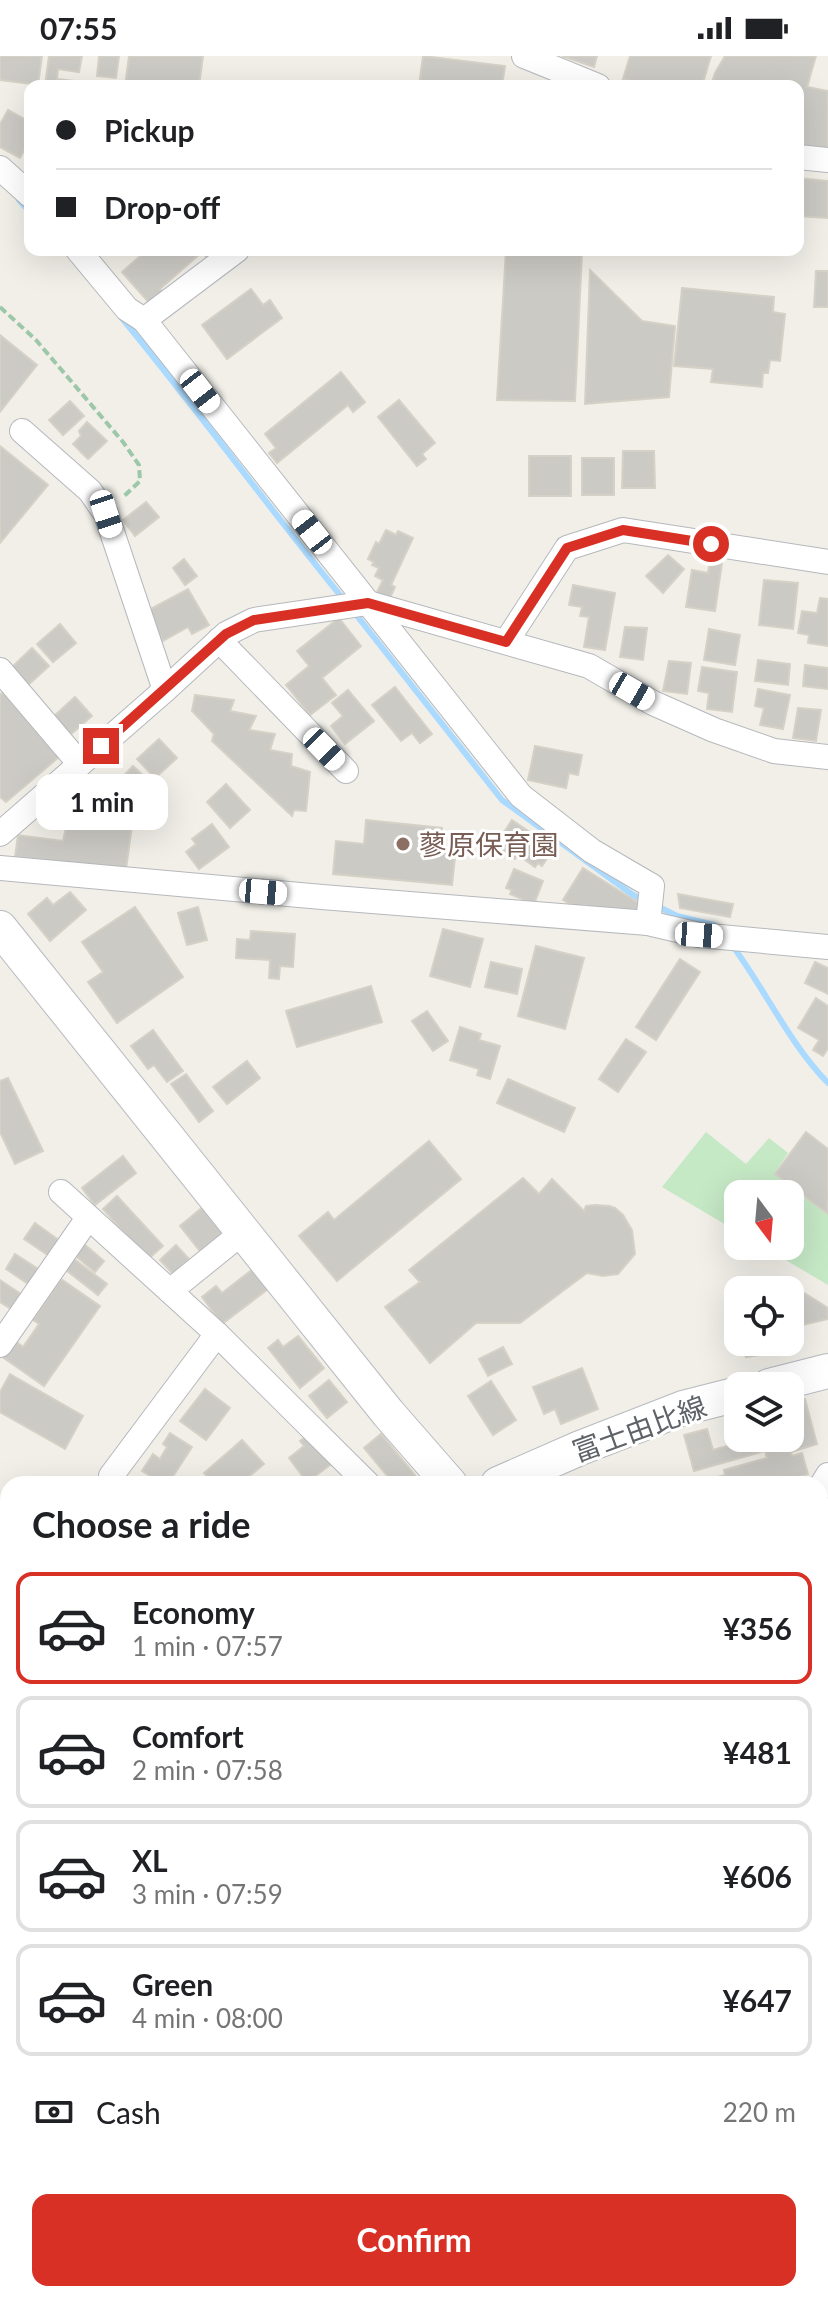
<!DOCTYPE html>
<meta charset="utf-8">
<style>
body{margin:0;font-family:Lato,"Noto Sans JP",sans-serif;background:#f6f6f6;color:#202124;height:100vh;display:flex;flex-direction:column;font-size:30px;white-space:nowrap}
*{box-sizing:border-box;margin:0}
p{font-size:26px;color:#757577}
.icon{flex:none;width:44px;height:44px;fill:none;stroke:currentColor;stroke-width:2;stroke-linecap:round;stroke-linejoin:round}
.map{position:relative;flex:1;overflow:hidden}
.sheet{position:absolute;left:0px;top:1420px;width:828px;height:826px;display:flex;flex-direction:column;background:#fff;border-radius:24px 24px 0 0;box-shadow:0 8px 32px #0002}
.sheet>*{flex:none}
.top-card{position:absolute;left:24px;top:24px;width:780px;height:176px;border-radius:16px;box-shadow:0 8px 32px #0002;display:grid;align-content:center;height:176px;padding:0 32px;background:#fff}
.needle{width:52px;rotate:164deg}
.controls{position:absolute;left:724px;top:1124px;display:grid;gap:16px}
.controls a{display:grid;place-items:center;width:80px;height:80px;border-radius:16px;background:#fff;box-shadow:0 8px 32px #0002;font-size:40px}
.end{position:absolute;width:36px;height:36px;margin:-18px;border:10px solid #d93025;background:#fff;box-shadow:0 0 0 4px #fff}
.from{border-radius:50%}
.bubble{position:absolute;height:56px;border-radius:16px;background:#fff;box-shadow:0 8px 32px #0002;font-size:26px;font-weight:700;line-height:56px;text-align:center}
.car{position:absolute;width:24px;height:48px;margin:-24px -12px;border-radius:10px;box-shadow:0 0 6px 2px #0007;background:linear-gradient(#fff 24%,#345 0 40%,#fff 0 76%,#345 0 86%,#fff 0)}
.top-card b{display:flex;align-items:center;gap:28px;height:76px;font-size:30px}
.top-card b+b{border-top:2px solid #e0e0e0}
.top-card i{width:20px;height:20px;background:#202124}
ul{padding:0;list-style:none}
li{display:flex;align-items:center;gap:24px;height:112px;margin:0 16px 12px;padding:0 16px;border:4px solid #e0e0e0;border-radius:16px}
li div{flex:1}
li b{display:block;font-size:30px}
li em{font-style:normal;font-weight:700}
li.on{border-color:#d93025}
li>.icon{width:72px;height:72px;stroke-width:1.5}
h2{padding:0 32px;font-size:36px;line-height:96px}
.pay{display:flex;align-items:center;gap:20px;height:88px;padding:0 32px;font-size:30px}
.pay p{margin-inline-start:auto}
.primary-button{display:flex;gap:16px;margin-top:auto;padding:16px 32px}
.primary-button a{flex:1;height:92px;border-radius:16px;background:#d93025;color:#fff;font-size:32px;font-weight:700;line-height:92px;text-align:center}
.status{display:flex;justify-content:space-between;align-items:center;height:56px;padding:0 40px;background:#fff;direction:ltr}
.status svg{height:22px;fill:currentColor}
.map>svg:first-child{display:block}
.green{fill:#c5e8c5}
.water{fill:#aadaff}
.lines{fill:none;stroke-linecap:round;stroke-linejoin:round}
.stream{stroke:#aadaff;stroke-width:6}
.building{fill:#cccac5;stroke:#d6d1c6;stroke-width:2}
.street-casing{stroke:#b5b8bc;stroke-width:26}
.secondary-casing{stroke:#b6babf;stroke-width:36}
.path{stroke:#9cc7a9;stroke-width:4;stroke-dasharray:8 4;stroke-linecap:butt}
.street{stroke:#fff;stroke-width:24}
.secondary{stroke:#fff;stroke-width:34}
.route{stroke:#d93025;stroke-width:10}
.education-dot{fill:#8d6e63;stroke:#fff;stroke-width:3}
.labels{text-anchor:middle;dominant-baseline:central;stroke-width:6;stroke-linejoin:round;paint-order:stroke}
.education-label{font-size:28px;fill:#785e54;stroke:#fff;text-anchor:start}
.street-label{font-size:28px;fill:#5f6368;stroke:#fff}
</style>
<div class="status"><b>07:55</b><svg viewBox="0 0 49 12"><path d="M0 12V9h3v3zM5 12V6h3v6zM10 12V3h3v9zM15 12V0h3v12zM26 1h20v11H26zM47 4h2v5h-2z"/></svg></div>
<div class="map">
<svg width="828" height="2245" viewBox="0 0 828 2245">
<rect width="100%" height="100%" fill="#f1efe8"/>
<polygon class="green" points="706,1076 746,1108 769,1082 788,1097 774,1118 828,1159 828,1229 762,1190 790,1190 790,1138 738,1138 738,1176 662,1131"/>
<g class="water">
<polygon points="0,1579 8,1585 8,1680 0,1675"/>
<polygon points="682,2238 788,2238 794,2245 689,2245"/>
</g>
<g class="lines">
<g class="stream">
<polyline points="19,144 30,156"/>
<path d="M121 261C197 353 268 451 344 544"/>
<polyline points="354,556 502,744 633,839 643,844"/>
<polyline points="657,850 677,860 714,869"/>
<path d="M732 889C764 932 791 990 828 1027"/>
<polyline points="820,2112 828,2114"/>
</g>
</g>
<g class="building">
<polygon points="0,0 42,0 38,29 0,24"/>
<polygon points="49,0 82,0 79,16 58,13 57,23 74,25 74,30 45,30"/>
<polygon points="99,0 119,0 116,22 97,20"/>
<polygon points="129,0 203,0 199,30 125,30"/>
<polygon points="423,0 505,10 502,30 419,30"/>
<polygon points="562,0 597,0 594,11"/>
<polygon points="630,0 711,0 702,30 648,30 623,23"/>
<polygon points="725,0 816,0 807,31 828,35 828,94 798,89 798,30 711,30 715,17"/>
<polygon points="8,54 30,66 30,84 20,102 0,91 0,68"/>
<polygon points="798,122 828,125 828,162 798,160"/>
<polygon points="147,194 223,194 210,206 202,196 160,233 165,239 152,250 122,216"/>
<polygon points="506,194 582,197 575,345 497,344"/>
<polygon points="590,214 642,265 675,270 669,341 585,348"/>
<polygon points="816,215 828,215 828,251 814,251"/>
<polygon points="682,232 774,241 773,256 785,258 780,305 770,304 768,317 763,317 762,331 711,326 713,313 674,310"/>
<polygon points="251,233 263,249 270,244 282,262 227,303 202,269"/>
<polygon points="0,279 37,309 0,356"/>
<polygon points="341,316 365,346 353,356 348,349 277,407 269,397 276,392 265,378"/>
<polygon points="399,344 435,387 422,398 426,403 417,410 378,361"/>
<polygon points="70,345 84,360 63,379 49,364"/>
<polygon points="87,366 107,385 88,403 73,388 81,380 79,375"/>
<polygon points="0,390 48,429 0,487"/>
<polygon points="623,395 654,395 655,432 622,432"/>
<rect x="529" y="400" width="42" height="40"/>
<rect x="582" y="402" width="32" height="37"/>
<polygon points="146,446 159,461 135,480 123,464"/>
<polygon points="386,474 396,479 398,475 413,482 391,529 395,531 389,544 376,538 383,524 375,520 379,512 372,509 374,506 368,503 376,486 379,488"/>
<polygon points="668,499 684,513 663,537 646,520"/>
<polygon points="184,503 197,520 185,529 173,512"/>
<polygon points="710,505 722,507 715,555 686,551 692,514 708,517"/>
<polygon points="764,524 798,527 793,573 759,569"/>
<polygon points="573,529 615,537 605,594 584,591 589,561 580,560 582,551 569,549"/>
<polygon points="188,533 209,569 192,578 188,571 163,585 147,555"/>
<polygon points="820,542 828,543 828,590 808,587 809,579 798,577 802,555 817,557"/>
<polygon points="339,562 361,590 322,622 336,639 310,659 286,629 309,610 297,595"/>
<polygon points="60,568 76,587 53,606 37,588"/>
<polygon points="625,571 647,572 643,604 620,601"/>
<polygon points="709,573 740,579 735,609 704,604"/>
<polygon points="32,592 49,610 26,631 10,613"/>
<polygon points="758,604 790,608 788,629 755,625"/>
<polygon points="669,605 691,607 687,638 663,635"/>
<polygon points="805,609 828,612 828,633 803,630"/>
<polygon points="702,611 737,616 732,656 707,653 709,637 698,635"/>
<polygon points="395,631 432,678 420,687 412,677 401,685 372,649"/>
<polygon points="758,633 790,639 783,673 760,669 764,652 755,650"/>
<polygon points="348,634 374,665 345,688 331,670 343,660 332,647"/>
<polygon points="3,636 59,701 6,746 0,741 0,639"/>
<polygon points="195,639 234,644 230,655 256,660 249,674 275,678 270,694 292,698 291,710 310,716 306,755 294,754 292,760 212,685 214,678 192,655"/>
<polygon points="75,641 92,660 70,679 53,661"/>
<polygon points="798,652 821,654 816,685 793,682"/>
<polygon points="159,683 177,702 155,722 137,703"/>
<polygon points="535,690 582,699 578,719 569,717 566,732 528,724"/>
<polygon points="133,710 166,741 146,762 137,754 133,758 109,735"/>
<polygon points="68,728 88,735 101,750 133,763 126,813 15,801 18,779 63,785 71,749 49,744"/>
<polygon points="226,728 250,754 230,772 207,746"/>
<polygon points="366,764 442,772 440,790 456,792 452,829 333,818 336,785 364,788"/>
<polygon points="512,764 546,787 540,795 548,801 542,810 538,807 535,811 518,799 515,803 495,790"/>
<polygon points="212,768 229,791 199,813 186,796 196,788 192,783"/>
<polygon points="583,812 642,849 631,866 598,857 584,848 580,854 563,844"/>
<polygon points="514,813 543,825 534,848 510,838 512,834 506,832"/>
<polygon points="70,836 86,854 50,885 28,858 47,842 53,849"/>
<polygon points="678,838 733,848 730,861 680,852"/>
<polygon points="135,851 183,921 117,967 88,926 103,916 82,886"/>
<polygon points="198,851 207,884 187,889 178,857"/>
<polygon points="443,873 483,883 470,931 430,920"/>
<polygon points="251,875 295,878 293,911 280,910 279,923 269,922 270,904 236,902 237,883 250,884"/>
<polygon points="536,890 584,902 565,973 518,960"/>
<polygon points="680,903 700,916 656,984 636,971"/>
<polygon points="491,906 522,913 517,938 485,931"/>
<polygon points="815,906 828,912 828,938 805,927"/>
<polygon points="371,930 382,966 297,991 286,955"/>
<polygon points="816,942 828,950 828,992 823,1000 813,994 819,984 798,972"/>
<polygon points="427,955 448,985 433,995 412,965"/>
<polygon points="460,971 481,978 479,984 500,990 490,1023 477,1019 479,1013 450,1004"/>
<polygon points="153,974 183,1015 167,1026 154,1009 148,1013 131,990"/>
<polygon points="626,983 646,996 618,1036 599,1023"/>
<polygon points="247,1005 260,1022 227,1048 213,1031"/>
<polygon points="186,1018 213,1055 199,1066 171,1028"/>
<polygon points="8,1022 43,1095 15,1108 0,1076 0,1025"/>
<polygon points="508,1023 575,1052 564,1076 497,1047"/>
<polygon points="806,1076 828,1093 828,1158 775,1118"/>
<polygon points="429,1085 461,1123 337,1225 299,1180 328,1156 334,1164"/>
<polygon points="123,1100 136,1117 95,1149 82,1132"/>
<polygon points="523,1122 539,1138 552,1123 584,1155 586,1150 595,1149 609,1150 615,1152 623,1159 632,1174 635,1198 618,1218 603,1220 587,1217 520,1267 476,1267 430,1307 385,1251 420,1226 409,1214"/>
<polygon points="117,1140 163,1190 148,1203 103,1153"/>
<polygon points="203,1151 224,1176 200,1195 180,1170"/>
<polygon points="35,1167 60,1185 49,1200 24,1183"/>
<polygon points="83,1187 104,1205 95,1216 73,1198"/>
<polygon points="176,1189 189,1203 173,1218 160,1204"/>
<polygon points="15,1198 40,1214 30,1229 6,1213"/>
<polygon points="74,1203 107,1228 98,1239 66,1214"/>
<polygon points="253,1213 268,1233 222,1268 202,1241 216,1230 222,1237"/>
<polygon points="61,1223 100,1250 44,1330 1,1300 13,1283 23,1291 39,1268 33,1264"/>
<polygon points="0,1224 21,1238 11,1253 0,1246"/>
<polygon points="785,1225 828,1252 828,1263 790,1272 790,1234 779,1234"/>
<polygon points="298,1280 324,1312 300,1332 268,1292 278,1284 283,1291"/>
<polygon points="743,1286 769,1286 771,1297 746,1301"/>
<polygon points="503,1291 512,1308 488,1320 479,1303"/>
<polygon points="582,1312 598,1353 561,1368 555,1353 544,1358 533,1331"/>
<polygon points="10,1318 83,1360 65,1393 0,1356 0,1336"/>
<polygon points="329,1324 347,1346 327,1362 309,1340"/>
<polygon points="491,1325 516,1364 493,1379 468,1340"/>
<polygon points="205,1333 230,1352 206,1384 180,1365"/>
<polygon points="805,1343 817,1388 791,1396 792,1400 802,1397 808,1418 796,1422 797,1425 787,1428 718,1428 717,1421 725,1419 724,1414 767,1402 765,1395 694,1415 684,1379 707,1373 713,1394 755,1382 790,1382 790,1347"/>
<polygon points="312,1376 334,1406 307,1426 289,1402 304,1390 300,1385"/>
<polygon points="170,1377 192,1391 168,1428 164,1428 142,1415 153,1398 160,1403 167,1391 163,1388"/>
<polygon points="381,1378 415,1419 404,1428 394,1428 364,1392"/>
<polygon points="242,1384 264,1408 240,1428 213,1428 204,1417"/>
<polygon points="820,1590 828,1591 828,1633 820,1631"/>
<polygon points="820,1789 828,1790 828,1837 820,1836"/>
<polygon points="8,1806 8,1828 0,1832 0,1810"/>
<polygon points="820,1860 828,1861 828,1886 820,1885"/>
<polygon points="8,1895 8,1927 0,1922 0,1905 2,1906"/>
<polygon points="820,1911 828,1912 825,1944 820,1944"/>
<polygon points="0,1958 8,1963 8,1992 0,1988"/>
<polygon points="3,2123 8,2128 7,2169 0,2162 0,2126"/>
<polygon points="522,2238 587,2238 594,2245 529,2245"/>
</g>
<g class="lines">
<g class="street-casing">
<g id="street">
<polyline points="524,0 598,30"/>
<polyline points="798,101 828,104"/>
<polyline points="0,112 30,139"/>
<polyline points="78,194 127,253 144,264"/>
<polyline points="237,194 144,264 521,740 592,795 652,830 648,867"/>
<polyline points="22,375 90,435 106,458 165,634"/>
<polyline points="219,584 346,715"/>
<polyline points="506,586 567,492 623,474 828,506"/>
<polyline points="0,614 80,708"/>
<polyline points="0,778 165,634 226,578 254,564 368,547 589,610 653,647 714,674 774,695 828,701"/>
<polyline points="0,812 322,841 648,867 699,879 828,891"/>
<polyline points="61,1136 217,1278 368,1428"/>
<polyline points="170,1235 243,1176"/>
<polyline points="0,1289 88,1162"/>
<polyline points="111,1420 217,1278"/>
<polyline points="820,1432 828,1419"/>
<polyline points="0,1538 8,1543"/>
<polyline points="0,1845 8,1841"/>
<polyline points="820,1898 828,1899"/>
<polyline points="820,2053 828,2056"/>
<polyline points="47,2245 55,2238"/>
</g>
</g>
<g class="secondary-casing">
<g id="secondary">
<polyline points="0,872 388,1357 450,1428"/>
<polyline points="769,1330 828,1315"/>
<polyline points="498,1428 580,1392 683,1352 738,1338"/>
<polyline points="820,1728 828,1729"/>
<polyline points="0,1730 8,1725"/>
<polyline points="0,1946 8,1950"/>
<polyline points="0,2053 8,2053"/>
<polyline points="304,2245 311,2238"/>
</g>
</g>
<g class="path">
<polyline points="0,251 36,284 123,386 139,409 140,425 122,442"/>
<polyline points="820,2214 828,2224"/>
<polyline points="619,2238 625,2245"/>
</g>
<use href="#street" class="street"/>
<use href="#secondary" class="secondary"/>
</g>
<g class="lines">
<polyline class="route" points="101,690 226,578 254,564 368,547 506,586 567,492 623,474 711,488"/>
</g>
<circle class="education-dot" cx="403" cy="788" r="8"/>
<g class="labels">
<g class="education-label">
<text x="419" y="788">蓼原保育園</text>
</g>
<g class="street-label">
<text transform="translate(639 1372) rotate(-20)">富士由比線</text>
</g>
</g>
</svg>
<div class="controls">
<a><svg class="needle" viewBox="-14 -14 28 28"><path d="M0-13l5 13h-10z" fill="#e53935"/><path d="M0 13l5-13h-10z" fill="#757577"/></svg></a>
<a><svg class="icon" aria-label="locate" viewBox="0 0 24 24"><circle cx="12" cy="12" r="6"/><path d="M12 2v4M12 18v4M2 12h4M18 12h4"/></svg></a>
<a><svg class="icon" aria-label="layers" viewBox="0 0 24 24"><path d="M12 4l9 5-9 5-9-5zM3 14l9 5 9-5"/></svg></a>
</div>
<i class="end from" style="left:711px;top:488px"></i>
<i class="end" style="left:101px;top:690px"></i>
<div class="bubble" style="left:36px;top:718px;width:132px">1 min</div>
<i class="car" style="left:200px;top:335px;rotate:142deg"></i>
<i class="car" style="left:106px;top:458px;rotate:162deg"></i>
<i class="car" style="left:312px;top:476px;rotate:322deg"></i>
<i class="car" style="left:632px;top:635px;rotate:120deg"></i>
<i class="car" style="left:324px;top:693px;rotate:136deg"></i>
<i class="car" style="left:263px;top:836px;rotate:95deg"></i>
<i class="car" style="left:699px;top:879px;rotate:94deg"></i>
<div class="top-card">
<b><i class="from"></i>Pickup</b>
<b><i></i>Drop-off</b>
</div>
<section class="sheet">
<h2>Choose a ride</h2>
<ul>
<li class="on"><svg class="icon" aria-label="car" viewBox="0 0 24 24"><path d="M5 17H2v-5l4-1 3-4h7l3 4 3 1v5h-3M9 17h6M6 11h13"/><circle cx="7" cy="17" r="2"/><circle cx="17" cy="17" r="2"/></svg><div><b>Economy</b><p>1 min · 07:57</p></div><em>¥356</em></li>
<li><svg class="icon" aria-label="car" viewBox="0 0 24 24"><path d="M5 17H2v-5l4-1 3-4h7l3 4 3 1v5h-3M9 17h6M6 11h13"/><circle cx="7" cy="17" r="2"/><circle cx="17" cy="17" r="2"/></svg><div><b>Comfort</b><p>2 min · 07:58</p></div><em>¥481</em></li>
<li><svg class="icon" aria-label="car" viewBox="0 0 24 24"><path d="M5 17H2v-5l4-1 3-4h7l3 4 3 1v5h-3M9 17h6M6 11h13"/><circle cx="7" cy="17" r="2"/><circle cx="17" cy="17" r="2"/></svg><div><b>XL</b><p>3 min · 07:59</p></div><em>¥606</em></li>
<li><svg class="icon" aria-label="car" viewBox="0 0 24 24"><path d="M5 17H2v-5l4-1 3-4h7l3 4 3 1v5h-3M9 17h6M6 11h13"/><circle cx="7" cy="17" r="2"/><circle cx="17" cy="17" r="2"/></svg><div><b>Green</b><p>4 min · 08:00</p></div><em>¥647</em></li>
</ul>
<div class="pay"><svg class="icon" aria-label="cash" viewBox="0 0 24 24"><path d="M3 7h18v10H3z"/><circle cx="12" cy="12" r="2"/></svg>Cash<p>220 m</p></div>
<div class="primary-button"><a>Confirm</a></div>
</section>
</div>
